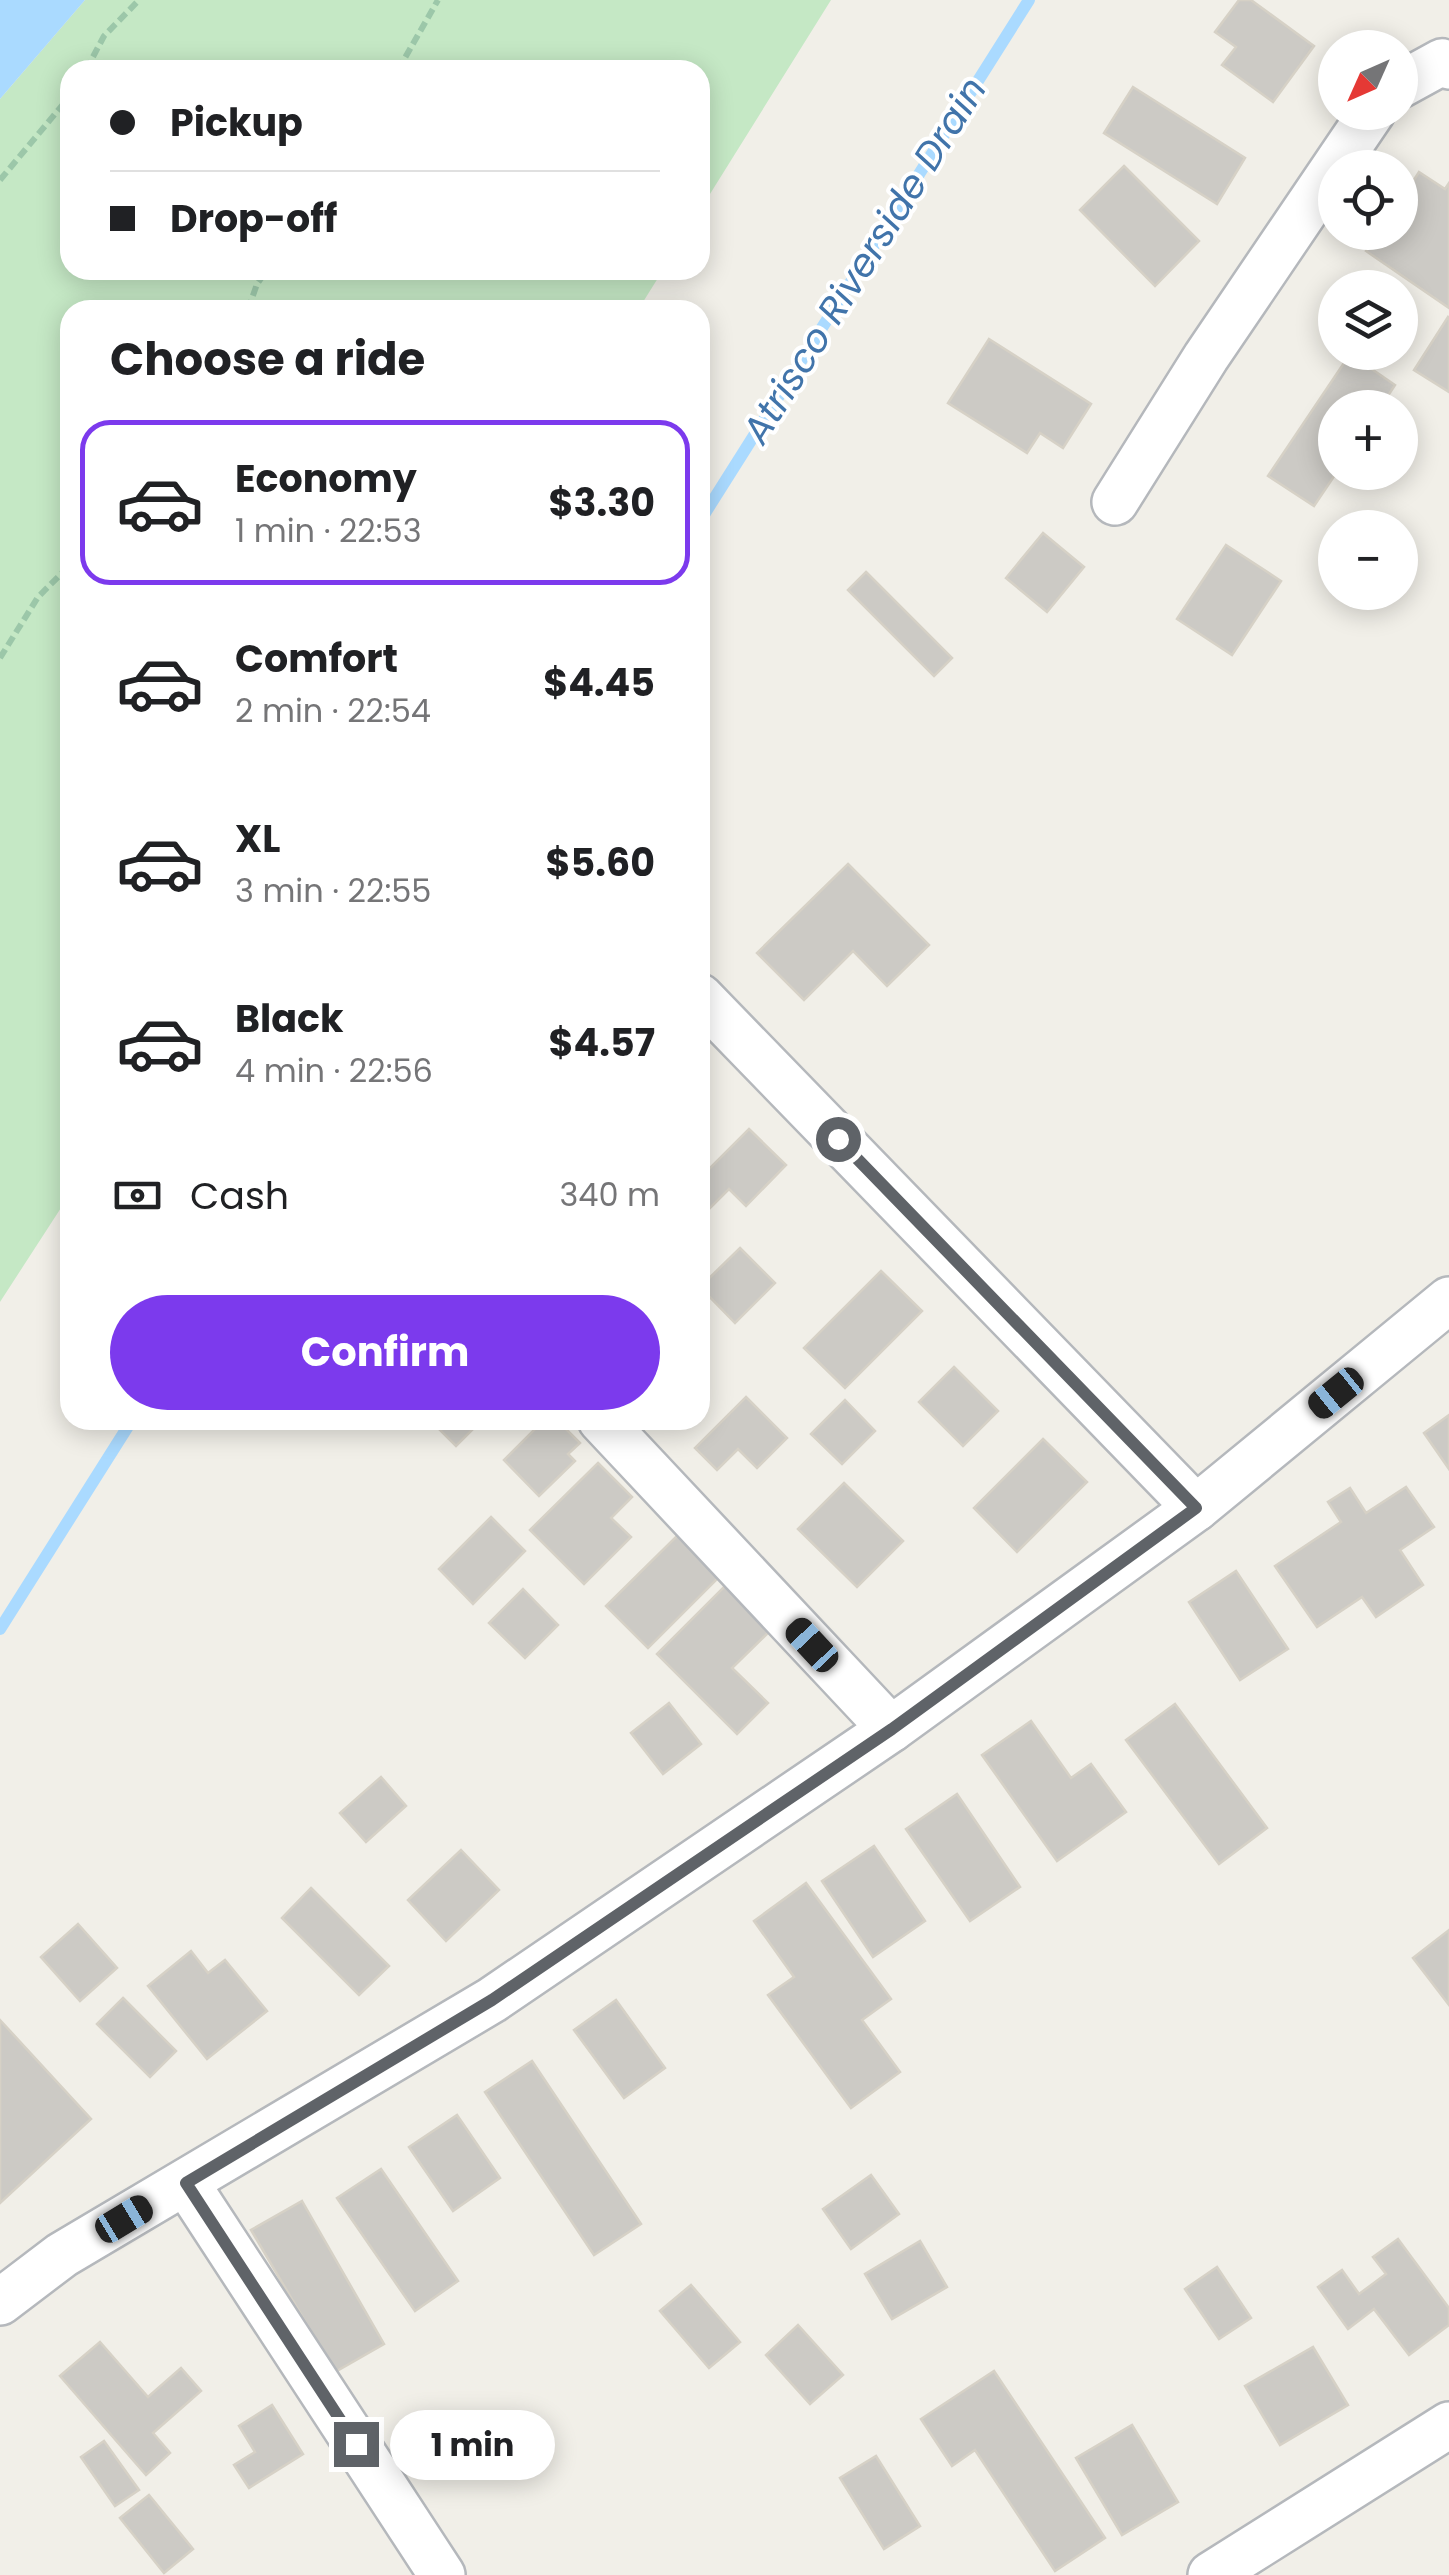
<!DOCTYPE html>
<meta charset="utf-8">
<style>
body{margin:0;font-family:Poppins,sans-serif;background:#f6f6f6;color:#202124;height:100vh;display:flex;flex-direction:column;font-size:38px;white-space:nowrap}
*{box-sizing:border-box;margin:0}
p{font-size:32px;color:#757577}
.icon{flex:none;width:55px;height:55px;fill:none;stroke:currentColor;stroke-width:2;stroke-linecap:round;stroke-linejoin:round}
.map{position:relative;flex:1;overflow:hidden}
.drawer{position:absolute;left:60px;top:300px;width:650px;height:1130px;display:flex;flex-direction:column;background:#fff;border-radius:30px;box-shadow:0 5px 25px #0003}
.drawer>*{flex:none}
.top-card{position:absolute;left:60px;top:60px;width:650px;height:220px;border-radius:30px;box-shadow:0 5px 25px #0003;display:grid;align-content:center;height:220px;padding:0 50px;background:#fff}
.needle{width:65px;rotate:225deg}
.buttons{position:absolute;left:1318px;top:30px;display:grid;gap:20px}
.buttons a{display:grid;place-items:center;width:100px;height:100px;border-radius:50%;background:#fff;box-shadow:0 5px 25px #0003;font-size:50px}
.end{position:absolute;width:45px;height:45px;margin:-22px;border:12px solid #5f6368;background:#fff;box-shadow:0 0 0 5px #fff}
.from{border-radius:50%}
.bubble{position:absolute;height:70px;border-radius:35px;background:#fff;box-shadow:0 5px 25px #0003;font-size:32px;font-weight:700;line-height:70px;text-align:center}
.car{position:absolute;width:30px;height:60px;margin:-30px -15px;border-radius:12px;box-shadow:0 0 8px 2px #0007;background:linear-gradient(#222 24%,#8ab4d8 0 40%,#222 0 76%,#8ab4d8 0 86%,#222 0)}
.top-card b{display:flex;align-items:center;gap:35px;height:95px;font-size:38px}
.top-card b+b{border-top:2px solid #e0e0e0}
.top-card i{width:25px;height:25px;background:#202124}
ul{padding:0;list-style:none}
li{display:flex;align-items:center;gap:30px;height:165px;margin:0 20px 15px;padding:0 30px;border:5px solid transparent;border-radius:30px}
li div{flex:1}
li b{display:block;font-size:38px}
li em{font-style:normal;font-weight:700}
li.current{border-color:#7c3aed}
li>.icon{width:90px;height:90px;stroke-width:1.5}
h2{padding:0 50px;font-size:45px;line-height:120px}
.pay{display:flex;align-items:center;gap:25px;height:110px;padding:0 50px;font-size:38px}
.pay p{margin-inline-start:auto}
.action{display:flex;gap:20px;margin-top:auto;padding:20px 50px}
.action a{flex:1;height:115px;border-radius:60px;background:#7c3aed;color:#fff;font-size:40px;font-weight:700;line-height:115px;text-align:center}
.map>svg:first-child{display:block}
.green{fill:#c5e8c5}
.water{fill:#aadaff}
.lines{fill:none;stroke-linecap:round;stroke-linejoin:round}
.stream{stroke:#aadaff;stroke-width:12}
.building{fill:#cccac5;stroke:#d6d1c6;stroke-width:2.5}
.street-casing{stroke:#b5b8bc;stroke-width:50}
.path{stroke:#9cc7a9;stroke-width:6;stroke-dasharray:10 5;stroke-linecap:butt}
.street{stroke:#fff;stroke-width:45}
.route{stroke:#5f6368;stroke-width:12}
.labels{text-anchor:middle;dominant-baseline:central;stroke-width:8;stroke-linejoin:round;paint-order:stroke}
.water-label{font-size:38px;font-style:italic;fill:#4174aa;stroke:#fff}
</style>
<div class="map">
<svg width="1449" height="2575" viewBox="0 0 1449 2575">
<rect width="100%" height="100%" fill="#f1efe8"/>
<polygon class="green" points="85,0 831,0 700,210 700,70 70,70 70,270 663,270 638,310 70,310 70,1194 0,1302 0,99"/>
<polygon class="water" points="0,0 85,0 0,99"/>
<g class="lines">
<g class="stream">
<polyline points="700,521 1029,0"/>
<polyline points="0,1629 132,1420"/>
</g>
</g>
<g class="building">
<polygon points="1239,0 1251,0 1314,46 1273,102 1222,65 1236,47 1215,32"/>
<polygon points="1133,87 1245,158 1217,204 1104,133"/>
<polygon points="1124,166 1199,241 1155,286 1080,210"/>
<polygon points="1419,172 1445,189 1449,183 1449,308 1366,251 1378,232 1400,232 1400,201"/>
<polygon points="1448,317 1449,318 1449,392 1414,370"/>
<polygon points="989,339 1091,404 1063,448 1040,433 1027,453 948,403"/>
<polygon points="1350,354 1395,385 1380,408 1335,408 1337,472 1314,506 1268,476"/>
<polygon points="1043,533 1084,567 1047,612 1006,578"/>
<polygon points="1226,545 1281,581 1232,655 1177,619"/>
<polygon points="866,572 952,658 934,676 848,590"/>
<polygon points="848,864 929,945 887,986 853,951 804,1000 757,953"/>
<polygon points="749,1129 786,1165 746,1206 729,1189 700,1218 700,1178"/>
<polygon points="740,1248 775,1283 735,1323 700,1287"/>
<polygon points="881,1271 922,1311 845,1388 804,1348"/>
<polygon points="954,1367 998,1411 963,1446 919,1402"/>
<polygon points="746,1397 787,1438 757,1468 738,1449 717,1470 695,1448"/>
<polygon points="845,1400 875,1431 842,1464 811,1434"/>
<polygon points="1449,1415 1449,1469 1424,1433"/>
<polygon points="430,1420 482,1420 456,1446"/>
<polygon points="544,1420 557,1420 580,1443 568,1454 575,1461 539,1496 504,1460"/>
<polygon points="1043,1439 1087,1482 1017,1552 974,1508"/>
<polygon points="598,1463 632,1497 611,1518 631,1537 584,1584 530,1530"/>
<polygon points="844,1483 903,1541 857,1587 798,1529"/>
<polygon points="1406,1487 1434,1527 1400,1550 1423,1585 1376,1617 1362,1597 1317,1627 1275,1566 1341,1522 1328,1502 1350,1488 1366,1513"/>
<polygon points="491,1517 525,1551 473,1604 439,1569"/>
<polygon points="679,1534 721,1575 648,1648 606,1606"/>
<polygon points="1236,1571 1288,1649 1240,1680 1189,1602"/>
<polygon points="726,1585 771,1630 732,1668 768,1703 737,1734 657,1654"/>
<polygon points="523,1589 558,1625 525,1658 489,1623"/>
<polygon points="669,1703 701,1744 663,1774 631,1733"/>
<polygon points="1175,1704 1267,1828 1219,1864 1126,1740"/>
<polygon points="1031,1721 1071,1778 1091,1764 1126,1812 1057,1861 982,1755"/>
<polygon points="381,1777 406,1806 366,1842 340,1813"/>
<polygon points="957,1794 1020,1887 970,1921 906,1829"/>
<polygon points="874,1846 925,1921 873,1957 822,1881"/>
<polygon points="461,1850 499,1890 446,1941 408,1900"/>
<polygon points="806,1883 891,1999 862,2020 900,2072 851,2108 768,1995 794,1977 754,1921"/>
<polygon points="311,1888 389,1966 359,1995 282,1918"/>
<polygon points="78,1924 117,1968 80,2001 41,1957"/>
<polygon points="1449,1930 1449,2005 1413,1958"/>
<polygon points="191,1951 208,1973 225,1960 267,2011 207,2059 148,1986"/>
<polygon points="123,1998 176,2051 150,2077 97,2024"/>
<polygon points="616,2000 665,2068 624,2098 574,2030"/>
<polygon points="0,2020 91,2119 0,2203"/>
<polygon points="532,2061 641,2224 594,2255 485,2092"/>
<polygon points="457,2115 500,2178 453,2211 409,2147"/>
<polygon points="381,2169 458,2281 415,2311 337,2198"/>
<polygon points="871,2175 899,2214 851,2249 823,2209"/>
<polygon points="302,2201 384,2344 335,2372 251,2230"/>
<polygon points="1398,2239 1449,2308 1449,2325 1409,2355 1374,2309 1348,2329 1318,2287 1342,2270 1359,2294 1386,2274 1373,2257"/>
<polygon points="920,2241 947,2287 892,2319 865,2274"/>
<polygon points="1217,2267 1251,2318 1219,2339 1185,2289"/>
<polygon points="691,2285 740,2342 709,2368 660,2311"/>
<polygon points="798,2325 843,2375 810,2404 766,2355"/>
<polygon points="100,2342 148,2397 181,2368 201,2391 153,2433 170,2453 146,2475 60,2376"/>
<polygon points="1313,2347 1348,2405 1280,2445 1245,2386"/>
<polygon points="994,2371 1105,2538 1055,2571 975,2450 952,2466 921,2419"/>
<polygon points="272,2405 303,2454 249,2488 234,2465 255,2452 239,2426"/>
<polygon points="1132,2425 1178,2502 1122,2535 1076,2458"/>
<polygon points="104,2441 139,2490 115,2506 81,2457"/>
<polygon points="876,2456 920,2526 884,2549 840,2478"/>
<polygon points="149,2495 193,2549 164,2573 120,2518"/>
</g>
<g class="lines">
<g class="street-casing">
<g id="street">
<polyline points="1400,85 1442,62 1449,66"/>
<polyline points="1115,502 1206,357 1372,112"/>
<polyline points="700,997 1196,1508"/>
<polyline points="601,1420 891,1729"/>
<polyline points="186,2183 442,2575"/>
<polyline points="0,2302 62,2255 492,2000 891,1729 1196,1508 1449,1300"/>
<polyline points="1211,2575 1449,2425"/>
</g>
</g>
<g class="path">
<polyline points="86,70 104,36 139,0"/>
<polyline points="398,70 438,0"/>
<polyline points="0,180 70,96"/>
<polyline points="248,310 257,284 267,270"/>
<polyline points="0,658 38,597 70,565"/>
</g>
<use href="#street" class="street"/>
</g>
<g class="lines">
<polyline class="route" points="356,2444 186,2183 492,2000 892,1729 1196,1508 838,1139"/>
</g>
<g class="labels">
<g class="water-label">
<text transform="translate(864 260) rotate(-58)">Atrisco Riverside Drain</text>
</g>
</g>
</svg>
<div class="buttons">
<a><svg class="needle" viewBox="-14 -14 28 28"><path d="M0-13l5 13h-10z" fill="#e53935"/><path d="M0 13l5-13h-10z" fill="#757577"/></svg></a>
<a><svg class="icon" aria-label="locate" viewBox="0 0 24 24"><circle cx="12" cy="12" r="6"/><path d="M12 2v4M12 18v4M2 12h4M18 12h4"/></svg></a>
<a><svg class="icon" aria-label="layers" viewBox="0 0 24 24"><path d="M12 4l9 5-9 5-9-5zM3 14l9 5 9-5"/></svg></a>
<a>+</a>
<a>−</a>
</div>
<i class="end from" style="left:838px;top:1139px"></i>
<i class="end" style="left:356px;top:2444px"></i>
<div class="bubble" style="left:390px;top:2410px;width:165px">1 min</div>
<i class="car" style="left:1336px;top:1393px;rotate:231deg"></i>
<i class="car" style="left:812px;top:1645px;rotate:317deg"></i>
<i class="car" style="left:124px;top:2219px;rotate:59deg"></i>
<div class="top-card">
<b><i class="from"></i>Pickup</b>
<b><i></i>Drop-off</b>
</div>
<section class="drawer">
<h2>Choose a ride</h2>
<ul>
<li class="current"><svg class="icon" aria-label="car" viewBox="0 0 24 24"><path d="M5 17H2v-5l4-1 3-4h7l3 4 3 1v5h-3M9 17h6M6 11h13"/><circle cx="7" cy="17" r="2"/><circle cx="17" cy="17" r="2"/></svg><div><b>Economy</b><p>1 min · 22:53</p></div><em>$3.30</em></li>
<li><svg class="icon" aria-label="car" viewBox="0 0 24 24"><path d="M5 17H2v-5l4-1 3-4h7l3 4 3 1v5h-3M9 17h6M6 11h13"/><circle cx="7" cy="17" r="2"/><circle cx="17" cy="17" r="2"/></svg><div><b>Comfort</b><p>2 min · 22:54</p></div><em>$4.45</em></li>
<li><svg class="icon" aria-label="car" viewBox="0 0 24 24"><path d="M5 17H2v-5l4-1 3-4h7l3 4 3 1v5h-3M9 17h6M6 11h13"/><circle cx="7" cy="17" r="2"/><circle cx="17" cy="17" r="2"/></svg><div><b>XL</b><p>3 min · 22:55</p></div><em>$5.60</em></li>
<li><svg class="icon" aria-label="car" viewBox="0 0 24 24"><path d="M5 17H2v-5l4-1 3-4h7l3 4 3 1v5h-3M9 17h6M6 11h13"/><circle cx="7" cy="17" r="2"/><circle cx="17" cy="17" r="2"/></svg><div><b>Black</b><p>4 min · 22:56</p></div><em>$4.57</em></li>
</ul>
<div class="pay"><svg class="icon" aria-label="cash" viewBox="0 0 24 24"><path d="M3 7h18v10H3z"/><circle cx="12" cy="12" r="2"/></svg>Cash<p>340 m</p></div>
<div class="action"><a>Confirm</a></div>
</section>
</div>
